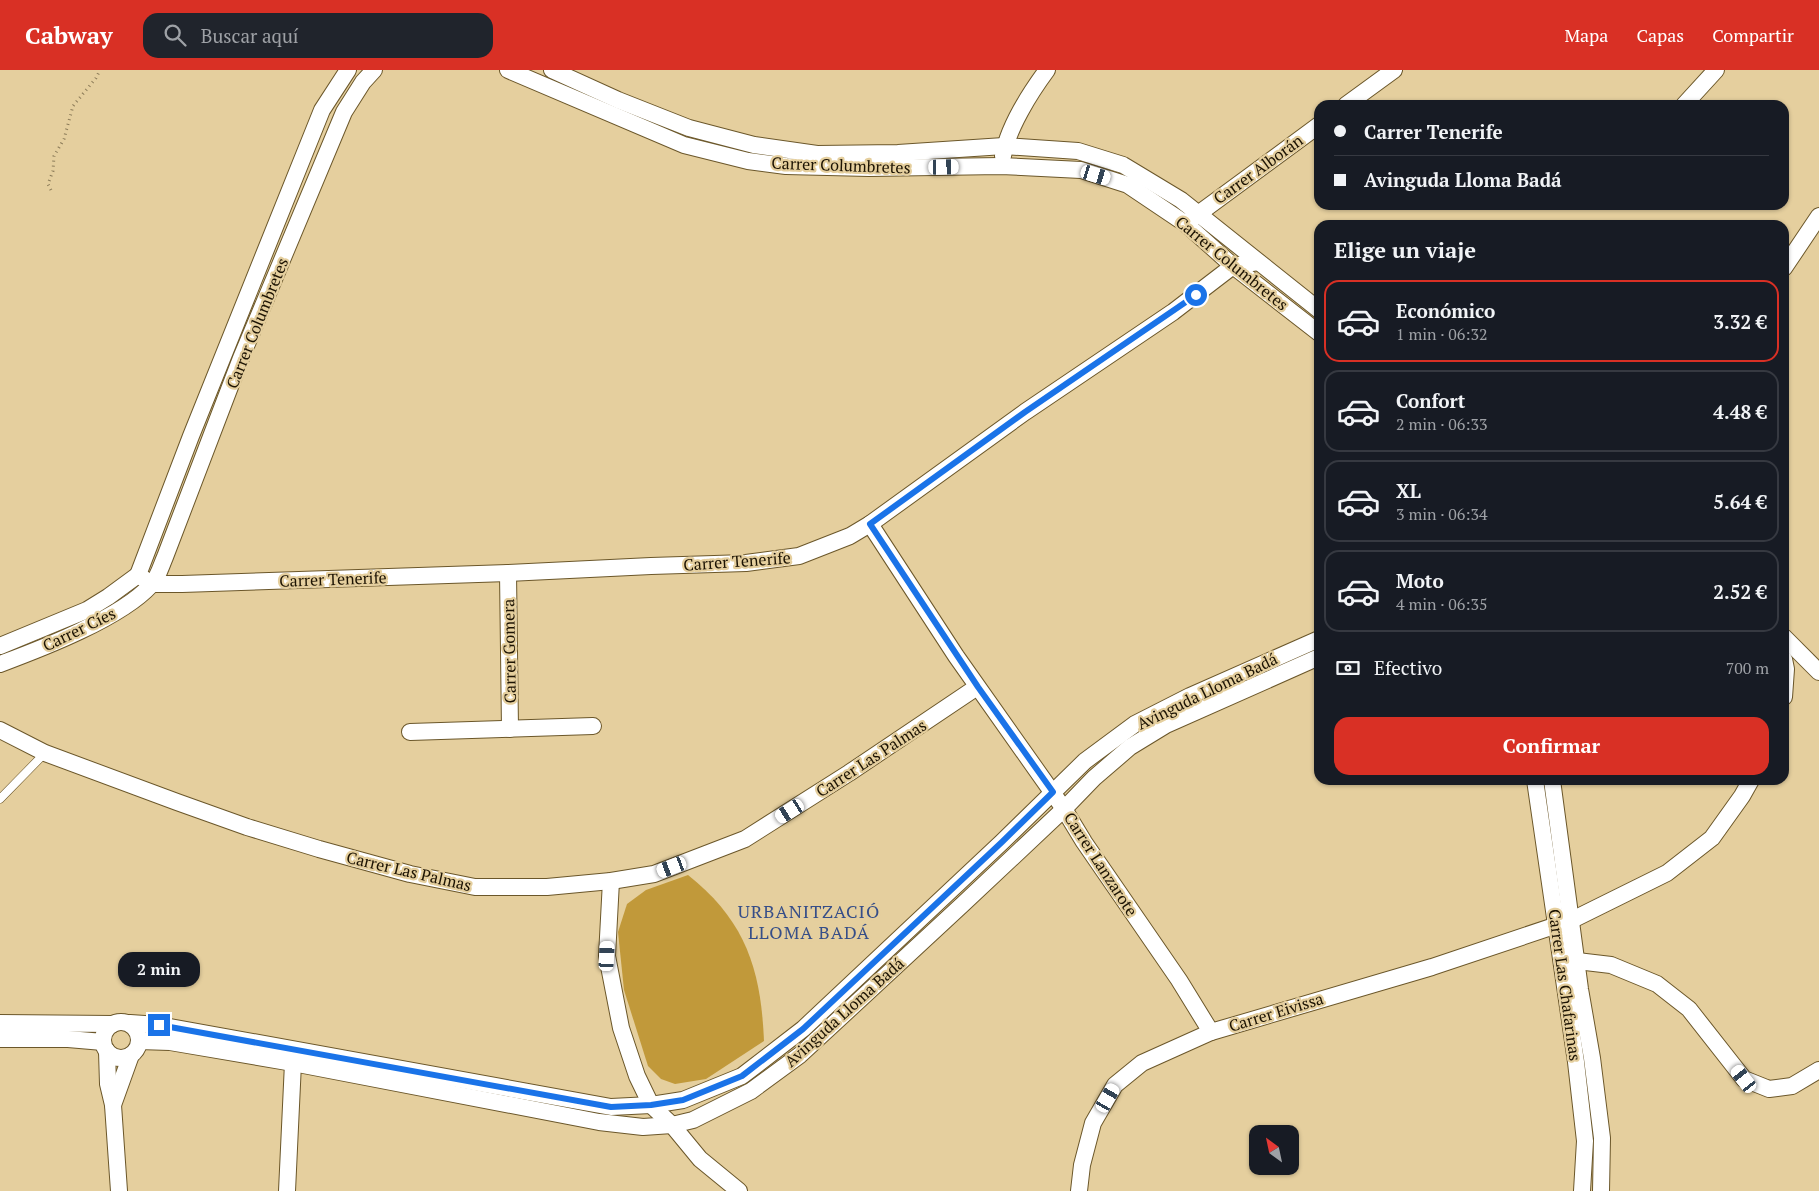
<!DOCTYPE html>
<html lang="es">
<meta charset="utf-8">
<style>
body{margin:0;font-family:"PT Serif",serif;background:#20242c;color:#f1f3f6;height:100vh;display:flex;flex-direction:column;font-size:19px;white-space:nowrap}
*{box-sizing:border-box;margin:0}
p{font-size:16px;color:#9ea1a6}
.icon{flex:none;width:28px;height:28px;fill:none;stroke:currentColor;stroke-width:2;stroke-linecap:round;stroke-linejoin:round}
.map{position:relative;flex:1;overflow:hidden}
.drawer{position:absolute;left:1314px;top:150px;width:475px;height:565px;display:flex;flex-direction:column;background:#171b24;border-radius:15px;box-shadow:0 1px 4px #0004}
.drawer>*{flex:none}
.top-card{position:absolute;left:1314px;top:30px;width:475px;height:110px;border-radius:15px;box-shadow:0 1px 4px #0004;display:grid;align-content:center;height:110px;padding:0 20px;background:#171b24}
.needle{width:32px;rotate:327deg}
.tools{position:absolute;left:1249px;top:1055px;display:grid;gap:10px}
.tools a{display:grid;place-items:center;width:50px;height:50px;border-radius:10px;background:#171b24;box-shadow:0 1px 4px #0004;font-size:25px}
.end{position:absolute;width:22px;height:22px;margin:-11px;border:6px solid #1a73e8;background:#fff;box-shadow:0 0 0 2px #fff}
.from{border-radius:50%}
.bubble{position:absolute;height:35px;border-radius:15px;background:#171b24;box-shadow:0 1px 4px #0004;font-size:16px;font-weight:800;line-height:35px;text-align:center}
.car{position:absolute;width:15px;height:30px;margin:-15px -8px;border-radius:6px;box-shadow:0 0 4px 1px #0007;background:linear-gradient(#fff 24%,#345 0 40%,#fff 0 76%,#345 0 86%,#fff 0)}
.top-card b{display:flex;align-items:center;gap:18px;height:48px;font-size:19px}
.top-card b+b{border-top:1px solid #363941}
.top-card i{width:12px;height:12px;background:#f1f3f6}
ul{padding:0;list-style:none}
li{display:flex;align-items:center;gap:15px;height:82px;margin:0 10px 8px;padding:0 10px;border:2px solid #363941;border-radius:15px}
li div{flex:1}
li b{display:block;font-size:19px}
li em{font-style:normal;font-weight:800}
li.on{border-color:#d93025}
li>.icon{width:45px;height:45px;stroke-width:1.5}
h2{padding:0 20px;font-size:22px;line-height:60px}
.pay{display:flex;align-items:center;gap:12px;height:55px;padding:0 20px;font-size:19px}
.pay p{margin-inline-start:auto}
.action{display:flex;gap:10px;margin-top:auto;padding:10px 20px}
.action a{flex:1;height:58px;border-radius:15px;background:#d93025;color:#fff;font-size:20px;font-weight:800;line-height:58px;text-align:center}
header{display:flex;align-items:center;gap:30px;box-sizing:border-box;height:70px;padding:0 25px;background:#d93025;color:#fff}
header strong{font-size:24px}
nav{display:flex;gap:28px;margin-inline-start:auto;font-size:18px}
.search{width:350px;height:45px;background:#20242c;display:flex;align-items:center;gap:12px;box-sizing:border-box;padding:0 18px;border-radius:15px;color:#9ea1a6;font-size:19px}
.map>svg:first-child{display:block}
.green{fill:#c1993a}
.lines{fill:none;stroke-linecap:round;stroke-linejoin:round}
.lane-casing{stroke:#6b572a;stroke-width:9}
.street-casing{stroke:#6b572a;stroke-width:18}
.path{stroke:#8c7c59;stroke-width:3;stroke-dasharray:1 4;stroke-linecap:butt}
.lane{stroke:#fff;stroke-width:8}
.street{stroke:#fff;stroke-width:16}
.route{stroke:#1a73e8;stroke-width:6}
.labels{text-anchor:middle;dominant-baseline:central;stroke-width:4.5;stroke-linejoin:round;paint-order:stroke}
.street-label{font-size:16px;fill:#1c1303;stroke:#e5cf9e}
.neighbourhood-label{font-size:18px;letter-spacing:1px;fill:#364e88;stroke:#e5cf9e}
</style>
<header>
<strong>Cabway</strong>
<div class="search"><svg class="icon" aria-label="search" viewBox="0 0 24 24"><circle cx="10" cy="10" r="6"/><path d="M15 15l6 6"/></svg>Buscar aquí</div>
<nav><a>Mapa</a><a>Capas</a><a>Compartir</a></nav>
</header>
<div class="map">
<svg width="1819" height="1121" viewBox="0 0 1819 1121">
<rect width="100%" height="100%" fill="#e5cf9e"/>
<path class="green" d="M688 805C746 851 761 900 764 971L706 1009 675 1014 661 1009 648 996 624 920 618 862 627 834 646 820Z"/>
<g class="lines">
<g class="lane-casing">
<polyline id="lane" points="0,729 45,683"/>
</g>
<g class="street-casing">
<g id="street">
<polyline points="508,0 684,75 748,91 786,96 869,98 1001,96 1081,100 1128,115 1186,154 1233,196 1319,263"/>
<polyline points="552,0 618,30 689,58 754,75 817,84 898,83 1004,76 1078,81 1123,95 1181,130 1319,240"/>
<polyline points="1346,35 1394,0"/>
<polyline points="1684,35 1716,0"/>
<path d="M1003 86C1008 58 1030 23 1047 0"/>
<polyline points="1190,150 1319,55"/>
<polyline points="1784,198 1819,146"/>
<polyline points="870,454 956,586 1064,739 1084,772 1179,910 1211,962"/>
<polyline points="508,503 510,659"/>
<polyline points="138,505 152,514 182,514 508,503 651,496 746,493 799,486 850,466 870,454 1025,342 1173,242 1233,196 1258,192"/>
<polyline points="138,505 191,366 322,40 348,0"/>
<polyline points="1784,567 1819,602"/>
<polyline points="0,576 87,540 108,527 138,505"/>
<polyline points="1784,589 1786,599 1784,627"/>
<path d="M0 594C43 578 121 548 151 515 158 508 161 496 165 487L241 288 344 42 363 12 374 0"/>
<polyline points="0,660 45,683 177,732 247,757 319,779 410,804 475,817 547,817 611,811 654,804 745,769 849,703 977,617"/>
<polyline points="410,662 593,656"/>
<polyline points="1535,710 1576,992 1585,1071 1582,1121"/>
<polyline points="1552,710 1580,919 1592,988 1602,1068 1601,1121"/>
<polyline points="611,811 607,886 621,958 637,1006 651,1035 672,1055 700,1089 739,1121"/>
<polyline points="1577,891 1611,895 1657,914 1689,939 1744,1009 1769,1019 1792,1016 1819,1000"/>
<circle cx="121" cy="970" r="18"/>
<polyline points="0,953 113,954"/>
<polyline points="130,953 159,955 611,1037 651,1035 683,1030 742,1006 803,959 1002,772 1085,691 1135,654 1190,626 1319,569"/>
<polyline points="0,969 68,969 103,972"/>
<polyline points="139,971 170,972 293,993 599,1052 643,1057 672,1055 693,1050 751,1021 800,985 963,834 1064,739 1094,708 1130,677 1166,655 1319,587"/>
<polyline points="107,981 108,1014 113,1035 119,1121"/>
<polyline points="113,1035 131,985"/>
<polyline points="287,1121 293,993"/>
<polyline points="1079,1121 1082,1095 1093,1053 1115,1015 1142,993 1211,962 1432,897 1572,850 1667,803 1712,768 1742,726 1751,710"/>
</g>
</g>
<polyline class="path" points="51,120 48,114 53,101 54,86 64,69 73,36 96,8 100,0"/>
<use href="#lane" class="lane"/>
<use href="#street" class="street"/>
</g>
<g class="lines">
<polyline class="route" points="159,955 611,1037 651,1035 683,1030 742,1006 803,959 1002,772 1053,722 978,617 870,454 1025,342 1196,225"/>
</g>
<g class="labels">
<g class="street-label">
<text transform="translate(841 95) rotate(2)">Carrer Columbretes</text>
<text transform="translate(1258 99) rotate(-36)">Carrer Alborán</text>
<text transform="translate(1232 193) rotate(39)">Carrer Columbretes</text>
<text transform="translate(257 253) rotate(-68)">Carrer Columbretes</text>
<text transform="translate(737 491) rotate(-4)">Carrer Tenerife</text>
<text transform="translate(333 509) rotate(-2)">Carrer Tenerife</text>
<text transform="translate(79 559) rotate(-26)">Carrer Cíes</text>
<text transform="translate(509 581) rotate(-91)">Carrer Gomera</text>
<text transform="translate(1207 621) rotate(-26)">Avinguda Lloma Badá</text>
<text transform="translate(871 688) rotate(-33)">Carrer Las Palmas</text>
<text transform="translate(1101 794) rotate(57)">Carrer Lanzarote</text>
<text transform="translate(409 801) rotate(13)">Carrer Las Palmas</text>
<text transform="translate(1565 915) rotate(82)">Carrer Las Chafarinas</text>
<text transform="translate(844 942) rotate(-42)">Avinguda Lloma Badá</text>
<text transform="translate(1276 942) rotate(-17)">Carrer Eivissa</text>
</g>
<g class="neighbourhood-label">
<text x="809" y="841">URBANITZACIÓ<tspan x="809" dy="21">LLOMA BADÁ</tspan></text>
</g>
</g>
</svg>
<div class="tools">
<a><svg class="needle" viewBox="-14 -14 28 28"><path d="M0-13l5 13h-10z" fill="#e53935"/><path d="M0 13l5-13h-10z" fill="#9ea1a6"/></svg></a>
</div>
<i class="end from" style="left:1196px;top:225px"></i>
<i class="end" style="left:159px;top:955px"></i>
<div class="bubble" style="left:118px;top:882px;width:82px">2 min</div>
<i class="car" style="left:944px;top:97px;rotate:89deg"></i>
<i class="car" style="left:1096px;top:105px;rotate:107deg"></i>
<i class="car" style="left:790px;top:741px;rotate:238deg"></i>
<i class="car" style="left:672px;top:797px;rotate:249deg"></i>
<i class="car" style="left:607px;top:886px;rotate:3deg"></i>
<i class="car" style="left:1744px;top:1009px;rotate:322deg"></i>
<i class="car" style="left:1108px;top:1028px;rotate:30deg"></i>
<div class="top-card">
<b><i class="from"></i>Carrer Tenerife</b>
<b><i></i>Avinguda Lloma Badá</b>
</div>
<section class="drawer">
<h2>Elige un viaje</h2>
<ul>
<li class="on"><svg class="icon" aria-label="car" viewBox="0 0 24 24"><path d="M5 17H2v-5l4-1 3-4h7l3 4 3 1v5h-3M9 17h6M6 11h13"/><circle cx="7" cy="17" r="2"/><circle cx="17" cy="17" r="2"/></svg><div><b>Económico</b><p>1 min · 06:32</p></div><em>3.32 €</em></li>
<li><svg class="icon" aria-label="car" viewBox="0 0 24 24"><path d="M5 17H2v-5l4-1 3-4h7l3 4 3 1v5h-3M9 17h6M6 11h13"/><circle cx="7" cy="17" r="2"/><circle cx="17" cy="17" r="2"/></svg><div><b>Confort</b><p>2 min · 06:33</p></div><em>4.48 €</em></li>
<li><svg class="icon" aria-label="car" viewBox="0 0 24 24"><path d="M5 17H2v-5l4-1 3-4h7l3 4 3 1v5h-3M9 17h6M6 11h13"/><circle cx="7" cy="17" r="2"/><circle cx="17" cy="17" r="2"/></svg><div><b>XL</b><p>3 min · 06:34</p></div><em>5.64 €</em></li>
<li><svg class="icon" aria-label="car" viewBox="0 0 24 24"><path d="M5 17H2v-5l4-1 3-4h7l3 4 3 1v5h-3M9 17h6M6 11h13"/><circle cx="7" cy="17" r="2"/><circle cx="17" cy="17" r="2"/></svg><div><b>Moto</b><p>4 min · 06:35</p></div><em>2.52 €</em></li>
</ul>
<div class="pay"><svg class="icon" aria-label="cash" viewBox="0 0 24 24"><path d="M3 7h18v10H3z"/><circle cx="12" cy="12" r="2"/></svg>Efectivo<p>700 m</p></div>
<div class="action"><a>Confirmar</a></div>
</section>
</div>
